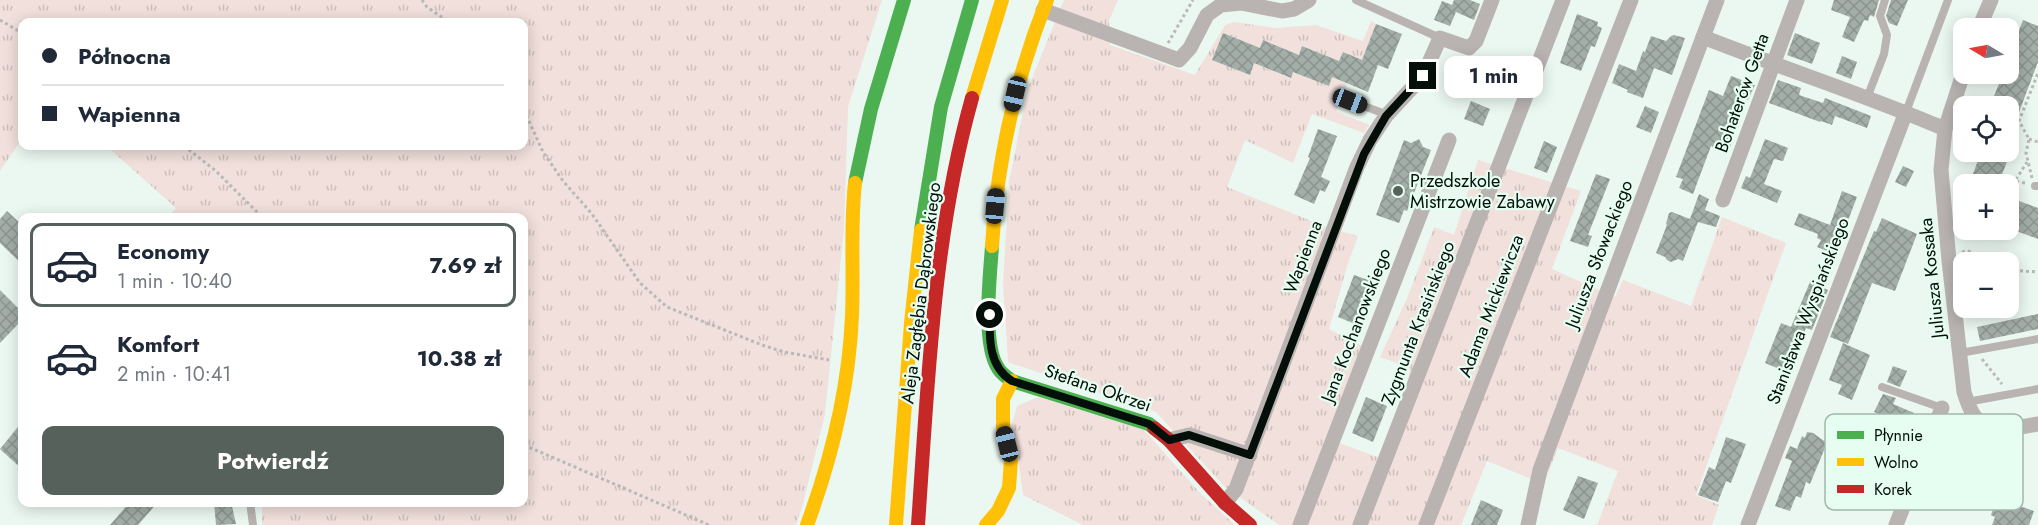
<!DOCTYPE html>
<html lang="pl">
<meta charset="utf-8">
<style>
body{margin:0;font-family:Jost,sans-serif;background:#f6f6f7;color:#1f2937;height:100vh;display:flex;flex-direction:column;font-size:22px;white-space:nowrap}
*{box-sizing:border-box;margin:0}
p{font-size:20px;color:#747a83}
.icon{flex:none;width:33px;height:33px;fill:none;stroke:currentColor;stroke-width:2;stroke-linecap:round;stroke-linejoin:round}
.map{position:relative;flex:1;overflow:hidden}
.panel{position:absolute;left:18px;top:213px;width:510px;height:294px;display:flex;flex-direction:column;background:#fff;border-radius:12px;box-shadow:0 3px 15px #0003}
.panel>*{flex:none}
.hud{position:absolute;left:18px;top:18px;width:510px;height:132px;border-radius:12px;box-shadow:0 3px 15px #0003;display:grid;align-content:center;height:132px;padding:0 24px;background:#fff}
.needle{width:39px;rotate:280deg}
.controls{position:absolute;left:1953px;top:18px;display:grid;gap:12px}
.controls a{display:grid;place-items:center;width:66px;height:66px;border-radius:12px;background:#fff;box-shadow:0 3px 15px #0003;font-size:30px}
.end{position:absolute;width:27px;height:27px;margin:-14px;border:8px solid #050f0a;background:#fff;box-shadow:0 0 0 3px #fff}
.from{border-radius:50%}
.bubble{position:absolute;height:42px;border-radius:12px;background:#fff;box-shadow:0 3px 15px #0003;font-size:20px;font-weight:700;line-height:42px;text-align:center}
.car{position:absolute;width:18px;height:36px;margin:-18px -9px;border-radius:8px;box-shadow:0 0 4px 2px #0007;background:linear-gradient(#222 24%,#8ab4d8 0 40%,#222 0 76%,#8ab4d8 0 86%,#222 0)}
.hud b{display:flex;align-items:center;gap:21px;height:57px;font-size:22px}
.hud b+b{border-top:2px solid #e0e1e3}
.hud i{width:15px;height:15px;background:#1f2937}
ul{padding:10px 0 0;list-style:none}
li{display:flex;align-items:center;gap:18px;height:84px;margin:0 12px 9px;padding:0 12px;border:3px solid transparent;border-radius:12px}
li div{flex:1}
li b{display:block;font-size:22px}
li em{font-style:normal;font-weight:700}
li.current{border-color:#56615b}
li>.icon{width:54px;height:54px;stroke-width:1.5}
.button{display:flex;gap:12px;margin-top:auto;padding:12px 24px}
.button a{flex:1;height:69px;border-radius:12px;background:#56615b;color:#fff;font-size:24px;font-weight:700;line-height:69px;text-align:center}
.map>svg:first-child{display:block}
.grass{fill:url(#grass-tufts)}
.building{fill:url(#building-cross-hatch)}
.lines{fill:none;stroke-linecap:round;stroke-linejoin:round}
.path{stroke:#b9b9b6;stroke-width:3;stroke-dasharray:3 3;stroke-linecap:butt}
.lane{stroke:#b9b4b2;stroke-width:8}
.street{stroke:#b9b4b2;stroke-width:15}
.fast{stroke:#4caf50;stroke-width:14}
.slow{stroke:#ffc107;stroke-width:14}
.jam{stroke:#c62828;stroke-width:14}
.route{stroke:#050f0a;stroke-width:8}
.poi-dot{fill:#56615b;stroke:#e5fef1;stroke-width:2}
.labels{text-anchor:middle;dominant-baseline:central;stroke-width:4.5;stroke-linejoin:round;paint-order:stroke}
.street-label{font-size:18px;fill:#050f0a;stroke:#e5fef1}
.poi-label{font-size:18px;fill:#050f0a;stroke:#e5fef1;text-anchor:start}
.key{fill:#e5fef1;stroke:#a2b6ac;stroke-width:1.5}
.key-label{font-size:16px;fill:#050f0a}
</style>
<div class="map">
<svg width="2038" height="525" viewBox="0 0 2038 525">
<defs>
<pattern id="grass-tufts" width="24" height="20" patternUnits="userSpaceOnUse" patternTransform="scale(1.5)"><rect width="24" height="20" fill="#f1e0dc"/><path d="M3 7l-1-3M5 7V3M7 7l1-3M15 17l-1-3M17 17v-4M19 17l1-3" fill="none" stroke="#cdbfbb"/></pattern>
<pattern id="building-cross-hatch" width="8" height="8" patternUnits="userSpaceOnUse" patternTransform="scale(1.5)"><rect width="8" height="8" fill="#a3aea8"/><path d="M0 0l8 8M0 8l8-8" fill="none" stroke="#8b948f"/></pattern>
</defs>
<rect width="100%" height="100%" fill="#ebf8f1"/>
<g class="grass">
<polygon points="0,0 882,0 848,107 844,229 825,414 803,504 796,525 262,525 262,503 524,502 524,218 168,217 176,208 112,151 104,146 524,146 524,22 22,22 22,139 0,171"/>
<polygon points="1064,0 1118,0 1109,21 1110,45 1195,75 1225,25 1234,22 1275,28 1316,25 1363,41 1371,21 1376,24 1362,60 1339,61 1303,46 1299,55 1263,40 1260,48 1223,33 1212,59 1249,75 1254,63 1290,78 1293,72 1329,86 1332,77 1347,84 1336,111 1369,125 1364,133 1312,114 1293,163 1245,140 1227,187 1326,227 1358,236 1348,263 1329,329 1370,350 1337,442 1380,458 1405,396 1410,368 1380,357 1408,296 1434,227 1454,235 1478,160 1581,191 1552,269 1615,297 1623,280 1691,306 1722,217 1786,243 1696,495 1719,505 1712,525 1597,525 1618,471 1558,448 1544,484 1487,461 1461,525 1279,525 1224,486 1156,412 1008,362 1003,285 1009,182 1028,88"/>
<polygon points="1038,397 1144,430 1200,493 1235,525 1083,525 1023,495 1017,451 1012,425 1017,406"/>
</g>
<g class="building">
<polygon points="1454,0 1470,0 1480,4 1474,20 1456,12 1450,26 1434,20 1442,1 1452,5"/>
<polygon points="1834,0 1879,0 1874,17 1870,15 1868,21 1864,20 1854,42 1842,37 1850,17 1831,10"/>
<polygon points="1891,0 1908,0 1897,26 1889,23 1886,16"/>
<polygon points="1577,14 1598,22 1597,26 1602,28 1595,47 1591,46 1581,71 1560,63"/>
<polygon points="2023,20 2038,26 2038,62 2010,136 2008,106 1990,106 2003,74 2008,74 2008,58"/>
<polygon points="1376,24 1402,34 1388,69 1378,65 1368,92 1332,77 1329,86 1293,72 1291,78 1254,63 1250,75 1212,60 1223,33 1260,48 1263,40 1299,55 1302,46 1339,61 1343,52 1362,60"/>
<polygon points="1795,33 1820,43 1812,64 1787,55"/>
<polygon points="1651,36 1666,41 1671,36 1674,35 1685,38 1672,75 1654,68 1643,98 1627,92 1628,90 1612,83 1619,64 1636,71 1643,51 1645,52"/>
<polygon points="1842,56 1857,62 1851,79 1836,73"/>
<polygon points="1731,76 1755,85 1748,100 1739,96 1724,134 1730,136 1728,140 1732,142 1728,153 1711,146 1693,194 1679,188 1683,179 1676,177 1709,90 1723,96"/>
<polygon points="1778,80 1801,88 1799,95 1823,103 1825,98 1871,116 1867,128 1835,116 1832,125 1821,121 1820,122 1769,103"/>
<polygon points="1471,101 1490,109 1483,126 1464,119"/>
<polygon points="1645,106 1659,112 1651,133 1636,127"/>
<polygon points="1318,129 1337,136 1321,177 1330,181 1325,192 1320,190 1314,204 1294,195 1310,158 1308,157"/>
<polygon points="1419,139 1423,147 1431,150 1407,211 1404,210 1399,223 1376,215 1404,140 1411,143"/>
<polygon points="1765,139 1788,148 1783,161 1774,159 1764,184 1782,191 1777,203 1741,188 1746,176 1750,178"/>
<polygon points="1544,141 1557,147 1547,173 1534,168"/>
<polygon points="1981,152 2011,152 1998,184 1980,184 1983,178 1973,174"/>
<polygon points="1903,166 1914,171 1906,187 1895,182"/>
<polygon points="1596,174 1610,179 1588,235 1592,236 1588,247 1570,241"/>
<polygon points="1842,191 1857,197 1835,254 1817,247 1821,240 1817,238 1818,234 1794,225 1799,213 1830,225"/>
<polygon points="1699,194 1709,199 1705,210 1720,216 1716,227 1698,222 1683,261 1678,259 1671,262 1667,260 1665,257 1656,253 1667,225 1666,224 1669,213 1672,212 1690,219"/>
<polygon points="2008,197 2038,208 2038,239 2008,228"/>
<polygon points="7,211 22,225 22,264 0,243 0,219"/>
<polygon points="1882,218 1917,234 1895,291 1872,283 1848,344 1830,337 1874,231 1876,232"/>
<polygon points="1354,275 1371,281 1355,324 1338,317"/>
<polygon points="1810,282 1828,290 1812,330 1806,328 1789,373 1765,363 1781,323 1791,327"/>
<polygon points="0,290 22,312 22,320 0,343"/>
<polygon points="2038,314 2038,329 1980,341 1977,327"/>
<polygon points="1843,343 1870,355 1852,400 1838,394 1842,385 1829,380"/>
<polygon points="1893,366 1907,371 1900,387 1887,382"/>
<polygon points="1883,394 1896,398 1893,404 1914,413 1909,425 1874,412"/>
<polygon points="1366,397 1387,406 1373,442 1352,433"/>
<polygon points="22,422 22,469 0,449"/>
<polygon points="1807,432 1813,433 1827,443 1810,484 1806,482 1801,498 1796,496 1790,511 1775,506 1792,461 1785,458 1790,446 1797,449 1802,436 1805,438"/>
<polygon points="1726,437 1746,444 1731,483 1726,481 1718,502 1698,495 1709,467 1715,470"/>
<polygon points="1578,476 1598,483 1584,519 1563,510"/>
<polygon points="1481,500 1503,510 1497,525 1471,525"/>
<polygon points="130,502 158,502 138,525 110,525"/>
<polygon points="214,502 231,502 236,524 216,525"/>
<polygon points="1995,503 2012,509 2014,504 2034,511 2029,525 1992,525 1995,517 1991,515"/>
</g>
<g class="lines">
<g class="path">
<polyline points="422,0 427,7 449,22"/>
<polyline points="0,20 22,33"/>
<polyline points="1168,43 1193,0"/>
<polyline points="524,110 543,152 563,181 592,214 640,283 667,307 762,345 784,352 829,360"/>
<polyline points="2029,139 2038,142"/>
<polyline points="184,146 216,171 263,218"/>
<polyline points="2032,178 2026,153 2029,139 2019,121 2038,73"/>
<polyline points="2025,183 2015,181 2027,162"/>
<polyline points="1962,252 1968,251 1988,262"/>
<polyline points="2008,270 2038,272"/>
<polyline points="1982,359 2002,384"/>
<polyline points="524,445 709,525"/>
</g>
<g class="lane">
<polyline points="1356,0 1440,38"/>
<polyline points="1867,98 1884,54 1887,35 1880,16 1885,0"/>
<polyline points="1350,101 1380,112 1386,116"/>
<polyline points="1906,112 1948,0"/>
<polyline points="2035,186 2038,186"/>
<polyline points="1960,353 2038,339"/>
<polyline points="1882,387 1942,408"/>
<polyline points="1967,402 2038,389"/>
<polyline points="250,502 253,525"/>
</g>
<g class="street">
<polyline points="1043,10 1179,60 1190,48 1207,15 1221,5 1241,3 1282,11 1294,9 1309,0"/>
<polyline points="1979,28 1991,0"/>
<path d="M1703 37C1784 69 1866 95 1945 129"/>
<path d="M1964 71 1945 129 1941 170 1949 261 1964 392C1970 411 1975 423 1994 432L2038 424"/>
<polyline points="1723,200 1797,0"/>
<polyline points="1169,440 1189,435 1250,455"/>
<polyline points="1225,503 1236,489 1357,167 1370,140 1386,116 1423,76 1440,38 1469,48 1476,41 1492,0"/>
<polyline points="1300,525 1449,140"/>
<polyline points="1360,525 1563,0"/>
<polyline points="1426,525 1631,0"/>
<polyline points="1528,525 1540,470 1717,0"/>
<polyline points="1748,525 1906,112"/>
<polyline points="1896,525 1942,408"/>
</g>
<g class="fast">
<polyline points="855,183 871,109 904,0"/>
<polyline points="921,230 941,107 972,0"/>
<path d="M992 246C990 276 982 344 998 368 1001 374 1007 377 1012 381L1149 424 1154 428"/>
</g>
<g class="slow">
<polyline points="972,98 1002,0"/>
<path d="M992 246C997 160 1015 80 1047 0"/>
<path d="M807 525C832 457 849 388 852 316 854 272 850 227 855 183"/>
<polyline points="896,525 911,323 921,230"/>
<polyline points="986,525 998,511 1009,488 1011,460 1003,427 1003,399 1012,381"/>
</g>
<g class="jam">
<polyline points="1154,428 1169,440 1225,503 1250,525"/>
<path d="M918 525C928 382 933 237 972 98"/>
</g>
</g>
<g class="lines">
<path class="route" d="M990 315C989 339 989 367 1012 381L1149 424 1169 440 1189 435 1250 455 1364 154 1386 116 1423 76"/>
</g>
<circle class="poi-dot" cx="1398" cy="191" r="6"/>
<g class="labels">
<g class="street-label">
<text transform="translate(1742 93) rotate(-70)">Bohaterów Getta</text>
<text transform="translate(1599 254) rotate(-69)">Juliusza Słowackiego</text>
<text transform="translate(1303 257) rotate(-69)">Wapienna</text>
<text transform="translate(1932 278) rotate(-96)">Juliusza Kossaka</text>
<text transform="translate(921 293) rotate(-83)">Aleja Zagłębia Dąbrowskiego</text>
<text transform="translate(1491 306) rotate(-69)">Adama Mickiewicza</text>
<text transform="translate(1808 311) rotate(-69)">Stanisława Wyspiańskiego</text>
<text transform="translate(1418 323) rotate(-69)">Zygmunta Krasińskiego</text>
<text transform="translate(1356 325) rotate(-69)">Jana Kochanowskiego</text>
<text transform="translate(1098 388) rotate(19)">Stefana Okrzei</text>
</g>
<g class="poi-label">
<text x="1410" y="181">Przedszkole<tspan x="1410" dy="21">Mistrzowie Zabawy</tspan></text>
</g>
</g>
<rect x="1825" y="414" width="198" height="96" rx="9" class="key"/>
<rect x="1837" y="431" width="27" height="8" fill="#4caf50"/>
<rect x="1837" y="458" width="27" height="8" fill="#ffc107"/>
<rect x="1837" y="485" width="27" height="8" fill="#c62828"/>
<g class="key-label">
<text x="1874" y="441">Płynnie</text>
<text x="1874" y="468">Wolno</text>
<text x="1874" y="495">Korek</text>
</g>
</svg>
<div class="controls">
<a><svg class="needle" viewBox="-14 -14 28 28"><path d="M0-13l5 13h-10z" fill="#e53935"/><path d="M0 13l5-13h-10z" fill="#747a83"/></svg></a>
<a><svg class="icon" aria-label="locate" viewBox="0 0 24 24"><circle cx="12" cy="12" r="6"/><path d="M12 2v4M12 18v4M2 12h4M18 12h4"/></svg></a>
<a>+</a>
<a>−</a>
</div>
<i class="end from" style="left:990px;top:315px"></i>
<i class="end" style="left:1423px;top:76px"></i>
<div class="bubble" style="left:1444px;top:56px;width:99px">1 min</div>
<i class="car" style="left:1015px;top:94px;rotate:193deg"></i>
<i class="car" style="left:1350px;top:101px;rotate:111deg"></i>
<i class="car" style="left:995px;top:206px;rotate:5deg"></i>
<i class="car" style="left:1007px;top:444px;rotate:346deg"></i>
<div class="hud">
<b><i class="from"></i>Północna</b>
<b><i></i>Wapienna</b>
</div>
<section class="panel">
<ul>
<li class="current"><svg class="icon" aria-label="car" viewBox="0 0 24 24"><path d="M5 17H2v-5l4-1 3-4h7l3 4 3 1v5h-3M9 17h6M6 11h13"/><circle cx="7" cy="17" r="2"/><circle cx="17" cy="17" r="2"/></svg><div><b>Economy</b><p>1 min · 10:40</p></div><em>7.69 zł</em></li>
<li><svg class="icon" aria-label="car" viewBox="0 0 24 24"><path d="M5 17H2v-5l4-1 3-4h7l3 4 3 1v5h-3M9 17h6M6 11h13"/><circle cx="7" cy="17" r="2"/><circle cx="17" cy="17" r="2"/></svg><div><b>Komfort</b><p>2 min · 10:41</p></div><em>10.38 zł</em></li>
</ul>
<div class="button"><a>Potwierdź</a></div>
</section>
</div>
